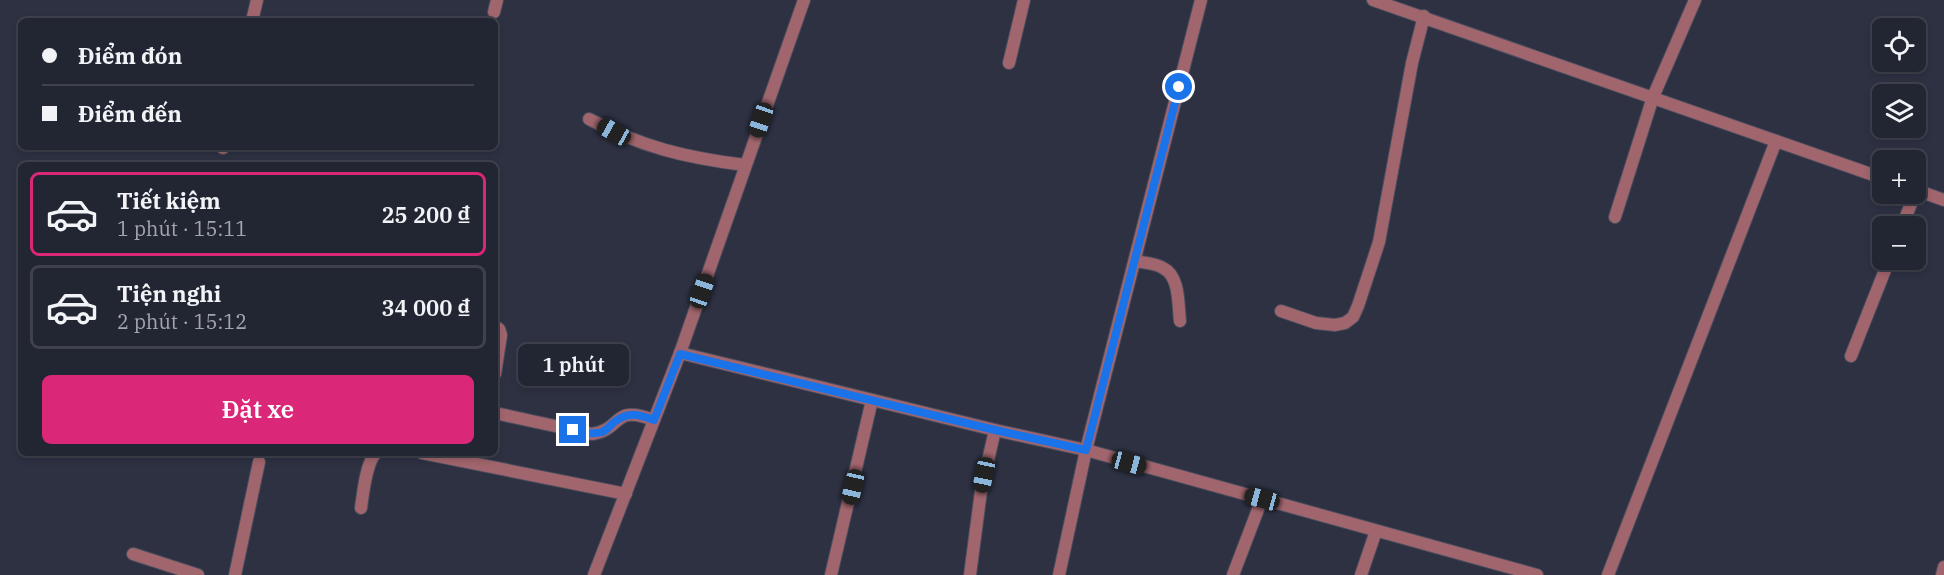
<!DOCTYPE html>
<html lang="vi">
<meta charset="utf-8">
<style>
body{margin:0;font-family:"IBM Plex Serif",serif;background:#2a2d3a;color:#f1f3f6;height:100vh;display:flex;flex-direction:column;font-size:22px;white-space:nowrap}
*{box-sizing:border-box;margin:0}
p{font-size:20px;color:#a2a5ac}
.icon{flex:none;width:33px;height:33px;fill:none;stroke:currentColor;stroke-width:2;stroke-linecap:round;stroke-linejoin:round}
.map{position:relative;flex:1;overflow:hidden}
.drawer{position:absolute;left:18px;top:162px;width:480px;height:294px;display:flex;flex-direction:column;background:#222532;border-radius:9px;box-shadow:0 3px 9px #0003,0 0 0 2px #3f424d}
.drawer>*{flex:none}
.banner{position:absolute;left:18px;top:18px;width:480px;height:132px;border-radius:9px;box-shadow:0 3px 9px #0003,0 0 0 2px #3f424d;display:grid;align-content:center;height:132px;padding:0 24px;background:#222532}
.fabs{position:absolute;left:1872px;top:18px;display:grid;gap:12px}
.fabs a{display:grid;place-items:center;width:54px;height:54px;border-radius:9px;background:#222532;box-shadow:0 3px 9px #0003,0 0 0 2px #3f424d;font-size:30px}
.end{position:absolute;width:27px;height:27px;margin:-14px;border:8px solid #1a73e8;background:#fff;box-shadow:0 0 0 3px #fff}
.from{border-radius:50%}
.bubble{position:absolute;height:42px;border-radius:9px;background:#222532;box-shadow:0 3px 9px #0003,0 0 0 2px #3f424d;font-size:20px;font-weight:600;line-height:42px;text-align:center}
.car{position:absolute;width:18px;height:36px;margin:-18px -9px;border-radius:8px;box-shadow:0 0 4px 2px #0007;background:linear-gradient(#222 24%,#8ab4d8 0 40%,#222 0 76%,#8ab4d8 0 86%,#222 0)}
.banner b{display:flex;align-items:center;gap:21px;height:57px;font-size:22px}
.banner b+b{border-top:2px solid #3f424d}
.banner i{width:15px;height:15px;background:#f1f3f6}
ul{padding:10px 0 0;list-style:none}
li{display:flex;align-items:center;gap:18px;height:84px;margin:0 12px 9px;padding:0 12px;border:3px solid #3f424d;border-radius:9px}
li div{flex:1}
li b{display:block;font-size:22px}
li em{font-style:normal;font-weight:600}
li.active{border-color:#db2777}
li>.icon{width:54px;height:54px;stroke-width:1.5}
.cta{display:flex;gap:12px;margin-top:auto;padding:12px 24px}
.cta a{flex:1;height:69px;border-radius:9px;background:#db2777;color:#fff;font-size:24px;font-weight:600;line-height:69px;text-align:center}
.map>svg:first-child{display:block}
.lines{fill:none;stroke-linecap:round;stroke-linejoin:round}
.service-casing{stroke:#494d5d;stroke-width:14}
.minor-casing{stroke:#494d5d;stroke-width:14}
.service{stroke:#a1656d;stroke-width:12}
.minor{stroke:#a1656d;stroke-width:12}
.route{stroke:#1a73e8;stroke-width:8}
</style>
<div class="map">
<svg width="1944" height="575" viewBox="0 0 1944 575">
<rect width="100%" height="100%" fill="#2d3142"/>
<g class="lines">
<g class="service-casing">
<g id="service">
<polyline points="494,12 497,0"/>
<polyline points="252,21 257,0"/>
<polyline points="1009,63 1024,0"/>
<polyline points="1653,97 1695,0"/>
<path d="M589 119C641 147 687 158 745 165"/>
<polyline points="223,148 223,147"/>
<polyline points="1902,226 1915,194"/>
<path d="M1135 261C1144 263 1155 263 1163 268 1180 276 1178 305 1180 321"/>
<polyline points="1281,311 1316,323 1335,325 1345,323 1353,317 1358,306 1379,242 1412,63 1424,16"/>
<polyline points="495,326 499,329 501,335 495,374"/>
<polyline points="1851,356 1889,260"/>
<path d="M495 413 592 434C624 429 611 404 654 420"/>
<polyline points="422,453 626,494"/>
<path d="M361 508C363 494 366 462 376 453"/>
<polyline points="133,554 198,575"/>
<polyline points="235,575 259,462"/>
<polyline points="831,575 872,400"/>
<polyline points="970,575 981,491 995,430"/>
<polyline points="1059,575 1086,450 1201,0"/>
<polyline points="1233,575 1262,499"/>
<polyline points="1361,575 1376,531"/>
<polyline points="1608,575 1776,141"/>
</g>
</g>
<g class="minor-casing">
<g id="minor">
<polyline points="1373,0 1882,178"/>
<polyline points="1916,190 1944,200"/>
<polyline points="1615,217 1653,97"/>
<polyline points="680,353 995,430 1086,450 1537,575"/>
<polyline points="594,575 680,353 804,0"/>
<polyline points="1942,575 1944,567"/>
</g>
</g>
<use href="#service" class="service"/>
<use href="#minor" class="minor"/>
</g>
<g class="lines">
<path class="route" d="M573 430C583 432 592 435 602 432 607 430 609 427 613 423 628 411 638 414 654 420L680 354 995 430 1086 450 1179 87"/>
</g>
</svg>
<div class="fabs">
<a><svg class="icon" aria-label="locate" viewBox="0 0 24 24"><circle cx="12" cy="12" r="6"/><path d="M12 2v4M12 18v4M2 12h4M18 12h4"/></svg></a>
<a><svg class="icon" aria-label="layers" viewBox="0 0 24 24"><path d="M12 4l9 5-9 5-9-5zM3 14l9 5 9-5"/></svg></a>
<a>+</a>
<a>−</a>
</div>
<i class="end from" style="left:1179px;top:87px"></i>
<i class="end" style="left:573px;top:430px"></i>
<div class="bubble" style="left:518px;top:344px;width:111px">1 phút</div>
<i class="car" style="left:761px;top:120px;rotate:199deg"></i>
<i class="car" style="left:614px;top:132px;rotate:299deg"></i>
<i class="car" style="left:702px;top:291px;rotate:19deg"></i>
<i class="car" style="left:1129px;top:463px;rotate:105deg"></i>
<i class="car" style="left:984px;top:475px;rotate:192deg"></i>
<i class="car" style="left:853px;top:487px;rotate:193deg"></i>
<i class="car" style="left:1262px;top:499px;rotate:285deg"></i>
<div class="banner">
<b><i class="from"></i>Điểm đón</b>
<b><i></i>Điểm đến</b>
</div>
<section class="drawer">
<ul>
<li class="active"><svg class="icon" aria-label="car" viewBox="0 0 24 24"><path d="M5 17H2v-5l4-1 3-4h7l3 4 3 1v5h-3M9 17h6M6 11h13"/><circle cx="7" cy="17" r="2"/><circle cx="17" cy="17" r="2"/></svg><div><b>Tiết kiệm</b><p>1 phút · 15:11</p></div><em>25 200 ₫</em></li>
<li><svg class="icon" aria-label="car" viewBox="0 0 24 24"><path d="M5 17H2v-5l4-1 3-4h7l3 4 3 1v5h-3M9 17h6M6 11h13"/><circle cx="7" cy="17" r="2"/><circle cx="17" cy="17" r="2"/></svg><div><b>Tiện nghi</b><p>2 phút · 15:12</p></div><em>34 000 ₫</em></li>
</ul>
<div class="cta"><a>Đặt xe</a></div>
</section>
</div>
